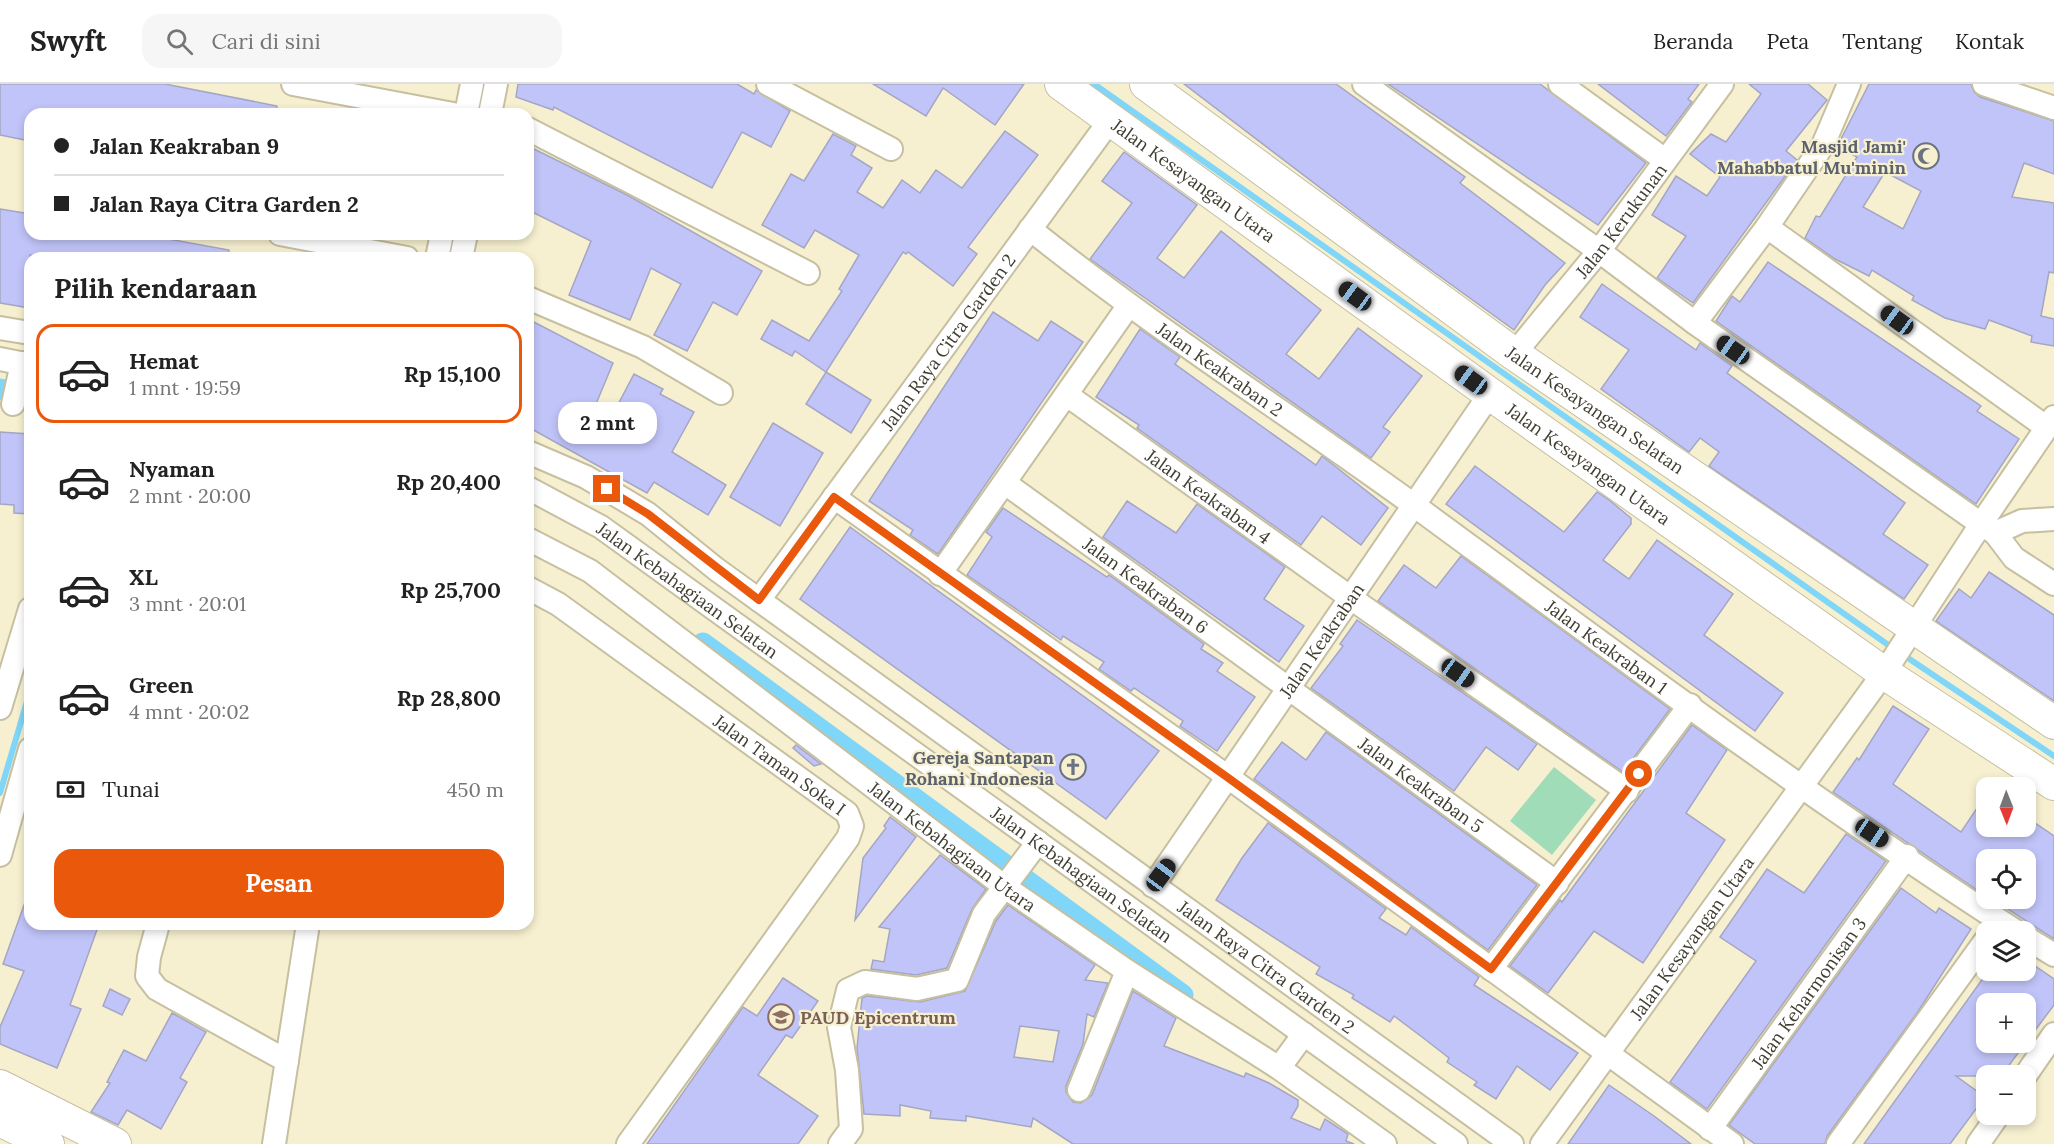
<!DOCTYPE html>
<html lang="id">
<meta charset="utf-8">
<style>
body{margin:0;font-family:Lora,serif;background:#f6f6f6;color:#222;height:100vh;display:flex;flex-direction:column;font-size:22px;white-space:nowrap}
*{box-sizing:border-box;margin:0}
p{font-size:20px;color:#767676}
.icon{flex:none;width:33px;height:33px;fill:none;stroke:currentColor;stroke-width:2;stroke-linecap:round;stroke-linejoin:round}
.map{position:relative;flex:1;overflow:hidden}
.drawer{position:absolute;left:24px;top:168px;width:510px;height:678px;display:flex;flex-direction:column;background:#fff;border-radius:18px;box-shadow:0 3px 9px #0003}
.drawer>*{flex:none}
.top-card{position:absolute;left:24px;top:24px;width:510px;height:132px;border-radius:18px;box-shadow:0 3px 9px #0003;display:grid;align-content:center;height:132px;padding:0 30px;background:#fff}
.needle{width:39px;rotate:179deg}
.tools{position:absolute;left:1976px;top:693px;display:grid;gap:12px}
.tools a{display:grid;place-items:center;width:60px;height:60px;border-radius:12px;background:#fff;box-shadow:0 3px 9px #0003;font-size:30px}
.end{position:absolute;width:27px;height:27px;margin:-14px;border:8px solid #ea580c;background:#fff;box-shadow:0 0 0 3px #fff}
.from{border-radius:50%}
.bubble{position:absolute;height:42px;border-radius:18px;background:#fff;box-shadow:0 3px 9px #0003;font-size:20px;font-weight:800;line-height:42px;text-align:center}
.car{position:absolute;width:18px;height:36px;margin:-18px -9px;border-radius:8px;box-shadow:0 0 4px 2px #0007;background:linear-gradient(#222 24%,#8ab4d8 0 40%,#222 0 76%,#8ab4d8 0 86%,#222 0)}
.top-card b{display:flex;align-items:center;gap:21px;height:57px;font-size:22px}
.top-card b+b{border-top:2px solid #e0e0e0}
.top-card i{width:15px;height:15px;background:#222}
ul{padding:0;list-style:none}
li{display:flex;align-items:center;gap:18px;height:99px;margin:0 12px 9px;padding:0 18px;border:3px solid transparent;border-radius:18px}
li div{flex:1}
li b{display:block;font-size:22px}
li em{font-style:normal;font-weight:800}
li.selected{border-color:#ea580c}
li>.icon{width:54px;height:54px;stroke-width:1.5}
h2{padding:0 30px;font-size:27px;line-height:72px}
.pay{display:flex;align-items:center;gap:15px;height:66px;padding:0 30px;font-size:22px}
.pay p{margin-inline-start:auto}
.button{display:flex;gap:12px;margin-top:auto;padding:12px 30px}
.button a{flex:1;height:69px;border-radius:18px;background:#ea580c;color:#fff;font-size:24px;font-weight:800;line-height:69px;text-align:center}
header{display:flex;align-items:center;gap:36px;box-sizing:border-box;height:84px;padding:0 30px;background:#fff;border-bottom:2px solid #e0e0e0}
header strong{font-size:28px}
nav{display:flex;gap:33px;margin-inline-start:auto;font-size:21px}
.search{width:420px;height:54px;background:#f6f6f6;display:flex;align-items:center;gap:15px;box-sizing:border-box;padding:0 21px;border-radius:18px;color:#767676;font-size:22px}
.map>svg:first-child{display:block}
.green{fill:#a0dcb8}
.lines{fill:none;stroke-linecap:round;stroke-linejoin:round}
.stream{stroke:#7fd6f8;stroke-width:6}
.canal{stroke:#7fd6f8;stroke-width:21}
.building{fill:#c1c4f8;stroke:#a4a6c4;stroke-width:1.5;fill-rule:evenodd}
.street-casing{stroke:#c6bfa0;stroke-width:26}
.secondary-casing{stroke:#c6bfa0;stroke-width:34}
.street{stroke:#fff;stroke-width:22}
.secondary{stroke:#fff;stroke-width:32}
.route{stroke:#ea580c;stroke-width:8}
.labels{text-anchor:middle;dominant-baseline:central;stroke-width:4.5;stroke-linejoin:round;paint-order:stroke}
.worship-label{font-size:18px;font-weight:bold;fill:#5b616d;stroke:#f7f0d0;text-anchor:end}
.street-label{font-size:18px;fill:#403d31;stroke:#f7f0d0}
.education-label{font-size:18px;font-weight:bold;fill:#785e54;stroke:#f7f0d0;text-anchor:start}
</style>
<header>
<strong>Swyft</strong>
<div class="search"><svg class="icon" aria-label="search" viewBox="0 0 24 24"><circle cx="10" cy="10" r="6"/><path d="M15 15l6 6"/></svg>Cari di sini</div>
<nav><a>Beranda</a><a>Peta</a><a>Tentang</a><a>Kontak</a></nav>
</header>
<div class="map">
<svg width="2054" height="1060" viewBox="0 0 2054 1060">
<rect width="100%" height="100%" fill="#f7f0d0"/>
<polygon class="green" points="1554,683 1596,716 1552,771 1510,737"/>
<g class="lines">
<g class="stream">
<polyline points="1094,0 1894,565"/>
<polyline points="1902,570 2054,672"/>
<polyline points="0,709 30,607"/>
</g>
<g class="canal">
<polyline points="0,305 30,311"/>
<polyline points="703,559 1183,911"/>
</g>
</g>
<g class="building">
<polygon points="0,0 165,0 277,22 276,30 30,30 30,57 0,51"/>
<polygon points="518,0 737,0 754,10 756,6 790,27 771,63 742,48 712,104 554,23 553,26 516,13"/>
<polygon points="873,0 1024,0 995,41 943,4 926,32"/>
<polygon points="1184,0 1336,0 1465,93 1460,99 1565,179 1545,201 1514,246 1373,144"/>
<polygon points="1388,0 1540,0 1646,79 1598,141"/>
<polygon points="1598,0 1699,0 1688,15 1692,18 1666,52"/>
<polygon points="1749,0 1808,0 1827,16 1786,67 1797,76 1693,219 1657,194 1686,152 1652,131 1676,92 1707,112 1720,93 1690,70 1711,50 1726,58 1761,10"/>
<path d="M1869 0H1971L1974 8 1980 13 2054 37V90L2024 79 2012 113 2054 119V189L2049 188 2041 232 2054 235V262L2031 258 2032 252 1989 236 1985 245 1945 234 1912 216 1914 212 1872 186 1869 192 1835 175 1805 154 1816 132 1820 133 1857 73 1837 63ZM1885 88 1921 107 1903 145 1863 123Z"/>
<polygon points="1005,47 1038,71 968,163 977,170 953,202 908,168 906,170 903,168 826,288 795,267 792,272 761,255 772,236 809,257 842,207 839,205 859,171 815,146 804,164 762,141 791,90 804,97 833,50 856,62 851,71 872,84 857,108 883,124 902,96 920,109 936,86 962,104"/>
<polygon points="528,62 627,111 762,187 737,231 713,218 687,267 654,251 681,200 651,184 630,236 569,211 591,157 528,126"/>
<polygon points="1124,68 1197,121 1157,174 1184,194 1221,147 1321,226 1286,270 1319,295 1358,244 1422,292 1383,343 1390,348 1371,374 1090,175 1132,119 1102,97"/>
<polygon points="0,125 30,130 30,150 141,150 229,166 228,174 47,174 30,171 30,224 0,219"/>
<polygon points="1768,178 1981,322 1977,327 2019,355 1976,420 1716,237 1732,212 1740,218"/>
<polygon points="1602,200 1696,266 1700,259 1732,282 1727,289 1905,419 1883,450 1928,481 1904,515 1709,382 1719,368 1700,354 1689,368 1601,305 1629,266 1580,233"/>
<polygon points="993,228 1038,257 1051,237 1083,258 938,470 910,451 913,446 869,417"/>
<polygon points="528,235 613,279 596,320 614,328 634,290 663,305 660,310 694,328 672,368 726,401 708,431 654,398 647,409 528,343"/>
<polygon points="1140,245 1180,273 1175,280 1215,309 1316,381 1322,372 1388,424 1361,461 1322,432 1301,461 1137,344 1139,341 1096,313"/>
<polygon points="826,288 871,316 851,349 806,320"/>
<polygon points="773,339 823,369 780,442 730,413"/>
<polygon points="0,348 30,350 30,430 14,429 14,421 0,420"/>
<polygon points="1475,382 1564,448 1597,408 1609,416 1631,434 1631,440 1603,476 1629,495 1657,456 1733,510 1704,551 1783,609 1755,647 1446,420"/>
<polygon points="1127,417 1176,449 1197,420 1285,483 1264,515 1304,542 1279,578 1103,453"/>
<polygon points="1003,424 1107,493 1109,491 1204,560 1201,565 1223,579 1217,587 1255,613 1217,667 1180,642 1183,637 1134,604 1131,607 1099,585 1104,578 1063,552 1061,556 967,491 992,453 986,448"/>
<polygon points="850,443 1159,667 1106,735 800,515"/>
<polygon points="1461,472 1670,625 1623,688 1378,517 1404,481 1436,504"/>
<polygon points="1989,488 2054,531 2054,617 1936,537 1959,505 1971,514"/>
<polygon points="1357,536 1537,660 1518,686 1486,663 1454,707 1311,604 1343,562 1340,560"/>
<polygon points="1893,622 1929,645 1893,700 1961,748 1986,711 1986,742 2025,742 2025,732 2054,752 2054,855 1991,814 2025,814 2025,776 1986,776 1986,812 1833,708 1857,674 1859,676"/>
<polygon points="1692,641 1727,666 1686,729 1725,756 1643,879 1594,847 1548,909 1510,882 1560,816 1562,818"/>
<polygon points="1326,648 1537,801 1488,866 1254,695 1282,658 1306,676"/>
<polygon points="796,661 821,680 814,682 793,664"/>
<polygon points="890,733 916,753 855,836 863,774 886,744 884,742"/>
<polygon points="1268,739 1386,825 1379,834 1406,851 1411,843 1479,893 1474,901 1578,969 1550,1006 1517,982 1496,1015 1474,1001 1477,998 1447,978 1449,974 1422,953 1394,932 1390,938 1352,914 1354,911 1316,890 1320,883 1216,816 1242,774"/>
<polygon points="1846,750 1886,777 1707,1025 1670,998 1756,877 1720,853 1767,785 1804,809"/>
<polygon points="940,771 986,805 972,825 947,884 916,891 871,885 873,876 884,878 890,845 879,843"/>
<polygon points="1901,804 1936,829 1939,824 1971,845 1917,929 1827,1052 1825,1060 1755,1060 1729,1041"/>
<polygon points="28,810 30,810 30,840 99,840 70,921 81,925 57,984 0,960 0,943 24,887 3,880"/>
<path d="M1008 821 1095 881 1085 896 1108 899 1094 933 1087 930 1083 960 1066 1002V1008L1073 1018 1081 1019 1092 1011 1133 907 1176 934 1164 962 1244 993 1246 989 1269 999 1298 1016V1022L1291 1034 1320 1046 1325 1035 1348 1050 1346 1057 1354 1060H1073L1033 1034 1031 1043 966 1032V1037L930 1034 931 1027 900 1021V1032L864 1030 857 964 862 914 867 912 920 918 965 907 996 837ZM1020 942 1059 947 1053 978 1014 973Z"/>
<path d="M2025 875 2054 895V921L2001 992H1956L1985 1013 1950 1060H1864L1989 886H2025ZM1986 920H2025V958H1986Z"/>
<polygon points="783,894 818,917 792,954 786,951 758,991 818,1032 798,1060 647,1060 743,923 757,932"/>
<polygon points="110,905 130,915 122,931 103,922"/>
<polygon points="172,929 206,948 180,994 187,998 161,1045 127,1026 118,1041 91,1028 110,999 107,998 124,966 146,977"/>
<polygon points="1609,1001 1654,1032 1691,1060 1568,1060"/>
</g>
<g class="lines">
<g class="street-casing">
<g id="street">
<polyline points="293,0 453,30"/>
<polyline points="768,0 891,65"/>
<polyline points="1364,0 1599,167 1695,239 1981,440 2054,333"/>
<polyline points="1560,0 1665,76"/>
<polyline points="1984,0 2054,24"/>
<polyline points="466,30 472,0"/>
<polyline points="490,30 496,0"/>
<polyline points="528,45 808,189"/>
<polyline points="1767,143 2046,343"/>
<path id="s1" d="M1030 145C1152 243 1284 327 1411 419 1610 565 1809 714 2017 848"/>
<polyline points="280,150 407,174"/>
<polyline points="437,174 442,150"/>
<polyline points="461,174 466,150"/>
<polyline points="528,214 643,263 721,309"/>
<polyline points="1695,239 1767,143 1823,61 1849,0"/>
<polyline points="0,244 30,249"/>
<path id="s2" d="M1514 270 1599 167 1722 0"/>
<polyline points="0,275 30,281"/>
<path id="s3" d="M1067 311 1365 524 1627 707"/>
<polyline points="13,320 22,279"/>
<path id="s4" d="M528 368 586 393 648 430 716 485 1512 1060"/>
<path id="s5" d="M1005 399 1557 799"/>
<path id="s6" d="M528 404 601 443 1456 1060"/>
<polyline points="834,413 1210,680 1732,1060"/>
<polyline points="1995,449 2014,474 2054,500"/>
<path id="s7" d="M528 455 590 487 1005 803 1127 887 1279 984 1385 1060"/>
<polyline points="940,490 1129,221"/>
<path id="s8" d="M528 504 558 520 847 729 852 742 848 754 628 1060"/>
<path id="s9" d="M759 516 1111 35"/>
<polyline points="0,624 30,525"/>
<polyline points="0,771 30,665"/>
<path id="s10" d="M1153 802 1490 310"/>
<polyline points="158,840 149,873 147,892 157,905 287,977"/>
<polyline points="2025,853 2054,871"/>
<polyline points="1491,885 1690,621"/>
<polyline points="1279,984 1304,950"/>
<polyline points="2025,992 2054,950"/>
<polyline points="1079,1006 1127,887"/>
<path id="s11" d="M1710 1045 1907 772"/>
<polyline points="274,1060 308,840"/>
<polyline points="840,1060 851,1045 847,986 839,943 848,906 865,898 917,905 957,896 984,830 1038,758"/>
<path id="s12" d="M1542 1060 1886 586 1981 440 1995 449 2022 437 2054 435"/>
<polyline points="1838,1060 1986,856"/>
<polyline points="1978,1060 1999,1030"/>
</g>
</g>
<g class="secondary-casing">
<g id="secondary">
<path id="s13" d="M1061 0 1490 310 1884 589 2054 700"/>
<path id="s14" d="M1146 0 1514 270 2054 639"/>
<polyline points="0,1002 115,1060"/>
<polyline points="0,1036 48,1060"/>
</g>
</g>
<use href="#street" class="street"/>
<use href="#secondary" class="secondary"/>
</g>
<g class="lines">
<polyline class="route" points="607,405 648,430 759,516 834,413 1227,693 1491,885 1639,690"/>
</g>
<defs>
<g id="mosque-ring" transform="scale(1.35)"><circle r="9.5" fill="#f7f0d0" stroke="#6b7280" stroke-width="1.5"/><path d="M3.5-4.9A6 6 0 1 0 3.5 4.9A5 5 0 1 1 3.5-4.9Z" fill="#6b7280"/></g>
<g id="church-ring" transform="scale(1.35)"><circle r="9.5" fill="#f7f0d0" stroke="#6b7280" stroke-width="1.5"/><path d="M-1.2-6h2.4v3.5h3.3v2.4h-3.3V6h-2.4V-.1h-3.3v-2.4h3.3Z" fill="#6b7280"/></g>
<g id="school-ring" transform="scale(1.35)"><circle r="9.5" fill="#f7f0d0" stroke="#8d6e63" stroke-width="1.5"/><path d="M0-5L7-2L0 1L-7-2ZM-4 1L0 2.5L4 1V4Q0 6-4 4Z" fill="#8d6e63"/></g>
</defs>
<g fill-rule="evenodd">
<use href="#mosque-ring" x="1926" y="72"/>
<use href="#church-ring" x="1073" y="683"/>
<use href="#school-ring" x="781" y="933"/>
</g>
<g class="labels">
<g class="worship-label">
<text x="1906" y="62">Masjid Jami'<tspan x="1906" dy="21">Mahabbatul Mu'minin</tspan></text>
<text x="1054" y="673">Gereja Santapan<tspan x="1054" dy="21">Rohani Indonesia</tspan></text>
</g>
<g class="street-label">
<text stroke="none"><textPath href="#s13" startOffset="164">Jalan Kesayangan Utara</textPath></text>
<text stroke="none"><textPath href="#s2" startOffset="171">Jalan Kerukunan</textPath></text>
<text stroke="none"><textPath href="#s9" startOffset="320">Jalan Raya Citra Garden 2</textPath></text>
<text stroke="none"><textPath href="#s1" startOffset="236">Jalan Keakraban 2</textPath></text>
<text stroke="none"><textPath href="#s14" startOffset="555">Jalan Kesayangan Selatan</textPath></text>
<text stroke="none"><textPath href="#s13" startOffset="650">Jalan Kesayangan Utara</textPath></text>
<text stroke="none"><textPath href="#s3" startOffset="174">Jalan Keakraban 4</textPath></text>
<text stroke="none"><textPath href="#s5" startOffset="174">Jalan Keakraban 6</textPath></text>
<text stroke="none"><textPath href="#s6" startOffset="190">Jalan Kebahagiaan Selatan</textPath></text>
<text stroke="none"><textPath href="#s10" startOffset="298">Jalan Keakraban</textPath></text>
<text stroke="none"><textPath href="#s1" startOffset="712">Jalan Keakraban 1</textPath></text>
<text stroke="none"><textPath href="#s8" startOffset="308">Jalan Taman Soka I</textPath></text>
<text stroke="none"><textPath href="#s5" startOffset="514">Jalan Keakraban 5</textPath></text>
<text stroke="none"><textPath href="#s7" startOffset="525">Jalan Kebahagiaan Utara</textPath></text>
<text stroke="none"><textPath href="#s6" startOffset="676">Jalan Kebahagiaan Selatan</textPath></text>
<text stroke="none"><textPath href="#s12" startOffset="255">Jalan Kesayangan Utara</textPath></text>
<text stroke="none"><textPath href="#s4" startOffset="902">Jalan Raya Citra Garden 2</textPath></text>
<text stroke="none"><textPath href="#s11" startOffset="168">Jalan Keharmonisan 3</textPath></text>
</g>
<g class="education-label">
<text x="800" y="933">PAUD Epicentrum</text>
</g>
</g>
</svg>
<div class="tools">
<a><svg class="needle" viewBox="-14 -14 28 28"><path d="M0-13l5 13h-10z" fill="#e53935"/><path d="M0 13l5-13h-10z" fill="#767676"/></svg></a>
<a><svg class="icon" aria-label="locate" viewBox="0 0 24 24"><circle cx="12" cy="12" r="6"/><path d="M12 2v4M12 18v4M2 12h4M18 12h4"/></svg></a>
<a><svg class="icon" aria-label="layers" viewBox="0 0 24 24"><path d="M12 4l9 5-9 5-9-5zM3 14l9 5 9-5"/></svg></a>
<a>+</a>
<a>−</a>
</div>
<i class="end from" style="left:1639px;top:690px"></i>
<i class="end" style="left:607px;top:405px"></i>
<div class="bubble" style="left:558px;top:318px;width:99px">2 mnt</div>
<i class="car" style="left:1355px;top:212px;rotate:306deg"></i>
<i class="car" style="left:1897px;top:236px;rotate:306deg"></i>
<i class="car" style="left:1733px;top:266px;rotate:305deg"></i>
<i class="car" style="left:1471px;top:296px;rotate:306deg"></i>
<i class="car" style="left:1458px;top:589px;rotate:125deg"></i>
<i class="car" style="left:1872px;top:749px;rotate:124deg"></i>
<i class="car" style="left:1161px;top:791px;rotate:37deg"></i>
<div class="top-card">
<b><i class="from"></i>Jalan Keakraban 9</b>
<b><i></i>Jalan Raya Citra Garden 2</b>
</div>
<section class="drawer">
<h2>Pilih kendaraan</h2>
<ul>
<li class="selected"><svg class="icon" aria-label="car" viewBox="0 0 24 24"><path d="M5 17H2v-5l4-1 3-4h7l3 4 3 1v5h-3M9 17h6M6 11h13"/><circle cx="7" cy="17" r="2"/><circle cx="17" cy="17" r="2"/></svg><div><b>Hemat</b><p>1 mnt · 19:59</p></div><em>Rp 15,100</em></li>
<li><svg class="icon" aria-label="car" viewBox="0 0 24 24"><path d="M5 17H2v-5l4-1 3-4h7l3 4 3 1v5h-3M9 17h6M6 11h13"/><circle cx="7" cy="17" r="2"/><circle cx="17" cy="17" r="2"/></svg><div><b>Nyaman</b><p>2 mnt · 20:00</p></div><em>Rp 20,400</em></li>
<li><svg class="icon" aria-label="car" viewBox="0 0 24 24"><path d="M5 17H2v-5l4-1 3-4h7l3 4 3 1v5h-3M9 17h6M6 11h13"/><circle cx="7" cy="17" r="2"/><circle cx="17" cy="17" r="2"/></svg><div><b>XL</b><p>3 mnt · 20:01</p></div><em>Rp 25,700</em></li>
<li><svg class="icon" aria-label="car" viewBox="0 0 24 24"><path d="M5 17H2v-5l4-1 3-4h7l3 4 3 1v5h-3M9 17h6M6 11h13"/><circle cx="7" cy="17" r="2"/><circle cx="17" cy="17" r="2"/></svg><div><b>Green</b><p>4 mnt · 20:02</p></div><em>Rp 28,800</em></li>
</ul>
<div class="pay"><svg class="icon" aria-label="cash" viewBox="0 0 24 24"><path d="M3 7h18v10H3z"/><circle cx="12" cy="12" r="2"/></svg>Tunai<p>450 m</p></div>
<div class="button"><a>Pesan</a></div>
</section>
</div>
